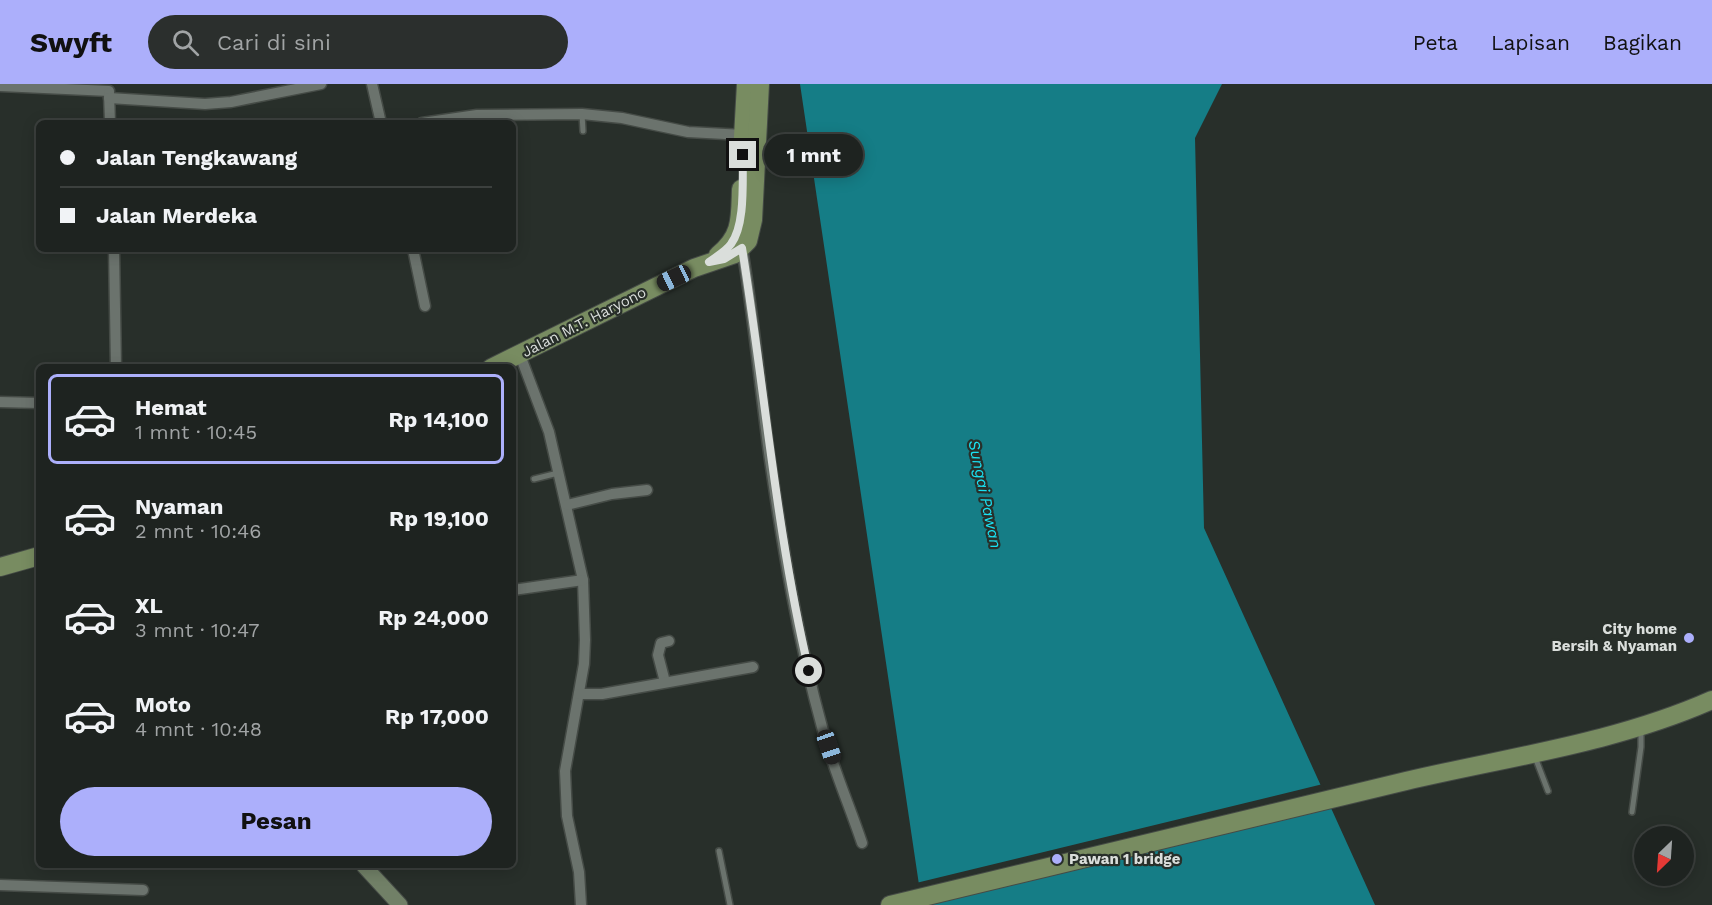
<!DOCTYPE html>
<html lang="id">
<meta charset="utf-8">
<style>
body{margin:0;font-family:"Work Sans",sans-serif;background:#2b2f2d;color:#f1f3f6;height:100vh;display:flex;flex-direction:column;font-size:22px;white-space:nowrap}
*{box-sizing:border-box;margin:0}
p{font-size:20px;color:#a1a4a5}
.icon{flex:none;width:33px;height:33px;fill:none;stroke:currentColor;stroke-width:2;stroke-linecap:round;stroke-linejoin:round}
.map{position:relative;flex:1;overflow:hidden}
.drawer{position:absolute;left:36px;top:280px;width:480px;height:504px;display:flex;flex-direction:column;background:#1e2320;border-radius:9px;box-shadow:0 3px 15px #0003,0 0 0 2px #3c403e}
.drawer>*{flex:none}
.top-card{position:absolute;left:36px;top:36px;width:480px;height:132px;border-radius:9px;box-shadow:0 3px 15px #0003,0 0 0 2px #3c403e;display:grid;align-content:center;height:132px;padding:0 24px;background:#1e2320}
.needle{width:39px;rotate:205deg}
.controls{position:absolute;left:1634px;top:742px;display:grid;gap:12px}
.controls a{display:grid;place-items:center;width:60px;height:60px;border-radius:50%;background:#1e2320;box-shadow:0 3px 15px #0003,0 0 0 2px #3c403e;font-size:30px}
.end{position:absolute;width:27px;height:27px;margin:-14px;border:8px solid #dadedb;background:#111;box-shadow:0 0 0 3px #111}
.from{border-radius:50%}
.bubble{position:absolute;height:42px;border-radius:21px;background:#1e2320;box-shadow:0 3px 15px #0003,0 0 0 2px #3c403e;font-size:20px;font-weight:700;line-height:42px;text-align:center}
.car{position:absolute;width:18px;height:36px;margin:-18px -9px;border-radius:8px;box-shadow:0 0 4px 2px #0007;background:linear-gradient(#222 24%,#8ab4d8 0 40%,#222 0 76%,#8ab4d8 0 86%,#222 0)}
.top-card b{display:flex;align-items:center;gap:21px;height:57px;font-size:22px}
.top-card b+b{border-top:2px solid #3c403e}
.top-card i{width:15px;height:15px;background:#f1f3f6}
ul{padding:10px 0 0;list-style:none}
li{display:flex;align-items:center;gap:18px;height:90px;margin:0 12px 9px;padding:0 12px;border:3px solid transparent;border-radius:9px}
li div{flex:1}
li b{display:block;font-size:22px}
li em{font-style:normal;font-weight:700}
li.current{border-color:#acaffb}
li>.icon{width:54px;height:54px;stroke-width:1.5}
.primary-button{display:flex;gap:12px;margin-top:auto;padding:12px 24px}
.primary-button a{flex:1;height:69px;border-radius:36px;background:#acaffb;color:#111;font-size:24px;font-weight:700;line-height:69px;text-align:center}
header{display:flex;align-items:center;gap:36px;box-sizing:border-box;height:84px;padding:0 30px;background:#acaffb;color:#111}
header strong{font-size:28px}
nav{display:flex;gap:33px;margin-inline-start:auto;font-size:21px}
.search{width:420px;height:54px;background:#2b2f2d;display:flex;align-items:center;gap:15px;box-sizing:border-box;padding:0 21px;border-radius:33px;color:#a1a4a5;font-size:22px}
.map>svg:first-child{display:block}
.water{fill:#157d86}
.pier{fill:#282f2a}
.lines{fill:none;stroke-linecap:round;stroke-linejoin:round}
.lane-casing{stroke:#454b46;stroke-width:8}
.street-casing{stroke:#454b46;stroke-width:13}
.secondary-casing{stroke:#454b46;stroke-width:17}
.primary-casing{stroke:#454b46;stroke-width:20}
.lane{stroke:#6b736d;stroke-width:5}
.street{stroke:#6b736d;stroke-width:10}
.secondary{stroke:#718067;stroke-width:15}
.primary{stroke:#788c61;stroke-width:18}
.route{stroke:#dadedb;stroke-width:8}
.poi-dot{fill:#acaffb;stroke:#282f2a;stroke-width:2}
.labels{text-anchor:middle;dominant-baseline:central;stroke-width:4.5;stroke-linejoin:round;paint-order:stroke}
.street-label{font-size:15px;fill:#dadedb;stroke:#282f2a}
.poi-label{font-size:15px;font-weight:bold;fill:#dadedb;stroke:#282f2a;text-anchor:end}
.water-label{font-size:16px;font-style:italic;fill:#19e1f2;stroke:#282f2a}
</style>
<header>
<strong>Swyft</strong>
<div class="search"><svg class="icon" aria-label="search" viewBox="0 0 24 24"><circle cx="10" cy="10" r="6"/><path d="M15 15l6 6"/></svg>Cari di sini</div>
<nav><a>Peta</a><a>Lapisan</a><a>Bagikan</a></nav>
</header>
<div class="map">
<svg width="1712" height="821" viewBox="0 0 1712 821">
<rect width="100%" height="100%" fill="#282f2a"/>
<polygon class="water" points="800,0 1222,0 1195,54 1204,444 1375,821 922,821"/>
<polygon class="pier" points="1323,700 1332,720 919,820 916,799"/>
<g class="lines">
<g class="lane-casing">
<g id="lane">
<polyline points="582,30 583,47"/>
<polyline points="534,395 558,389"/>
<polyline points="1535,673 1548,707"/>
<polyline points="1632,728 1641,663 1641,645"/>
<polyline points="719,767 730,821"/>
</g>
</g>
<g class="street-casing">
<g id="street">
<polyline points="372,0 381,39"/>
<polyline points="0,2 109,7"/>
<polyline points="109,9 110,39"/>
<polyline points="109,14 205,20 231,18 321,0"/>
<polyline points="422,39 477,31 582,30 622,34 688,48 744,51"/>
<path d="M742 164C754 235 760 305 770 376 783 465 798 556 822 643 832 682 849 720 862 759"/>
<polyline points="114,165 116,284"/>
<polyline points="413,165 425,222"/>
<polyline points="520,271 549,348 583,496 585,556 584,580 565,687 567,732 579,788 581,821"/>
<polyline points="0,318 39,319"/>
<polyline points="567,421 612,410 647,406"/>
<polyline points="513,506 583,496"/>
<polyline points="665,598 658,571 661,559 669,557"/>
<polyline points="579,610 602,610 753,583"/>
<polyline points="0,801 143,806"/>
</g>
</g>
<g class="secondary-casing">
<polyline id="secondary" points="364,782 400,821"/>
</g>
<g class="primary-casing">
<g id="primary">
<polyline points="743,53 746,0"/>
<path d="M718 171C742 152 740 134 741 105"/>
<polyline points="491,284 694,184 735,170 748,157 753,136 760,0"/>
<polyline points="0,483 39,472"/>
<path d="M890 821C1062 780 1233 738 1406 697 1508 673 1615 659 1712 616"/>
</g>
</g>
<use href="#lane" class="lane"/>
<use href="#street" class="street"/>
<use href="#secondary" class="secondary"/>
<use href="#primary" class="primary"/>
</g>
<g class="lines">
<path class="route" d="M743 71C742 95 746 140 731 160 726 167 717 172 709 178L724 175 742 164C765 306 776 448 809 587"/>
</g>
<g class="poi-dot">
<circle cx="1689" cy="554" r="6"/>
<circle cx="1057" cy="775" r="6"/>
</g>
<g class="labels">
<g class="street-label">
<text transform="translate(584 238) rotate(-27)">Jalan M.T. Haryono</text>
</g>
<g class="poi-label">
<text x="1677" y="545">City home<tspan x="1677" dy="17">Bersih &amp; Nyaman</tspan></text>
<text x="1069" y="775" text-anchor="start">Pawan 1 bridge</text>
</g>
<g class="water-label">
<text transform="translate(985 410) rotate(78)">Sungai Pawan</text>
</g>
</g>
</svg>
<div class="controls">
<a><svg class="needle" viewBox="-14 -14 28 28"><path d="M0-13l5 13h-10z" fill="#e53935"/><path d="M0 13l5-13h-10z" fill="#a1a4a5"/></svg></a>
</div>
<i class="end from" style="left:809px;top:587px"></i>
<i class="end" style="left:743px;top:71px"></i>
<div class="bubble" style="left:764px;top:50px;width:99px">1 mnt</div>
<i class="car" style="left:674px;top:194px;rotate:245deg"></i>
<i class="car" style="left:829px;top:663px;rotate:161deg"></i>
<div class="top-card">
<b><i class="from"></i>Jalan Tengkawang</b>
<b><i></i>Jalan Merdeka</b>
</div>
<section class="drawer">
<ul>
<li class="current"><svg class="icon" aria-label="car" viewBox="0 0 24 24"><path d="M5 17H2v-5l4-1 3-4h7l3 4 3 1v5h-3M9 17h6M6 11h13"/><circle cx="7" cy="17" r="2"/><circle cx="17" cy="17" r="2"/></svg><div><b>Hemat</b><p>1 mnt · 10:45</p></div><em>Rp 14,100</em></li>
<li><svg class="icon" aria-label="car" viewBox="0 0 24 24"><path d="M5 17H2v-5l4-1 3-4h7l3 4 3 1v5h-3M9 17h6M6 11h13"/><circle cx="7" cy="17" r="2"/><circle cx="17" cy="17" r="2"/></svg><div><b>Nyaman</b><p>2 mnt · 10:46</p></div><em>Rp 19,100</em></li>
<li><svg class="icon" aria-label="car" viewBox="0 0 24 24"><path d="M5 17H2v-5l4-1 3-4h7l3 4 3 1v5h-3M9 17h6M6 11h13"/><circle cx="7" cy="17" r="2"/><circle cx="17" cy="17" r="2"/></svg><div><b>XL</b><p>3 mnt · 10:47</p></div><em>Rp 24,000</em></li>
<li><svg class="icon" aria-label="car" viewBox="0 0 24 24"><path d="M5 17H2v-5l4-1 3-4h7l3 4 3 1v5h-3M9 17h6M6 11h13"/><circle cx="7" cy="17" r="2"/><circle cx="17" cy="17" r="2"/></svg><div><b>Moto</b><p>4 mnt · 10:48</p></div><em>Rp 17,000</em></li>
</ul>
<div class="primary-button"><a>Pesan</a></div>
</section>
</div>
